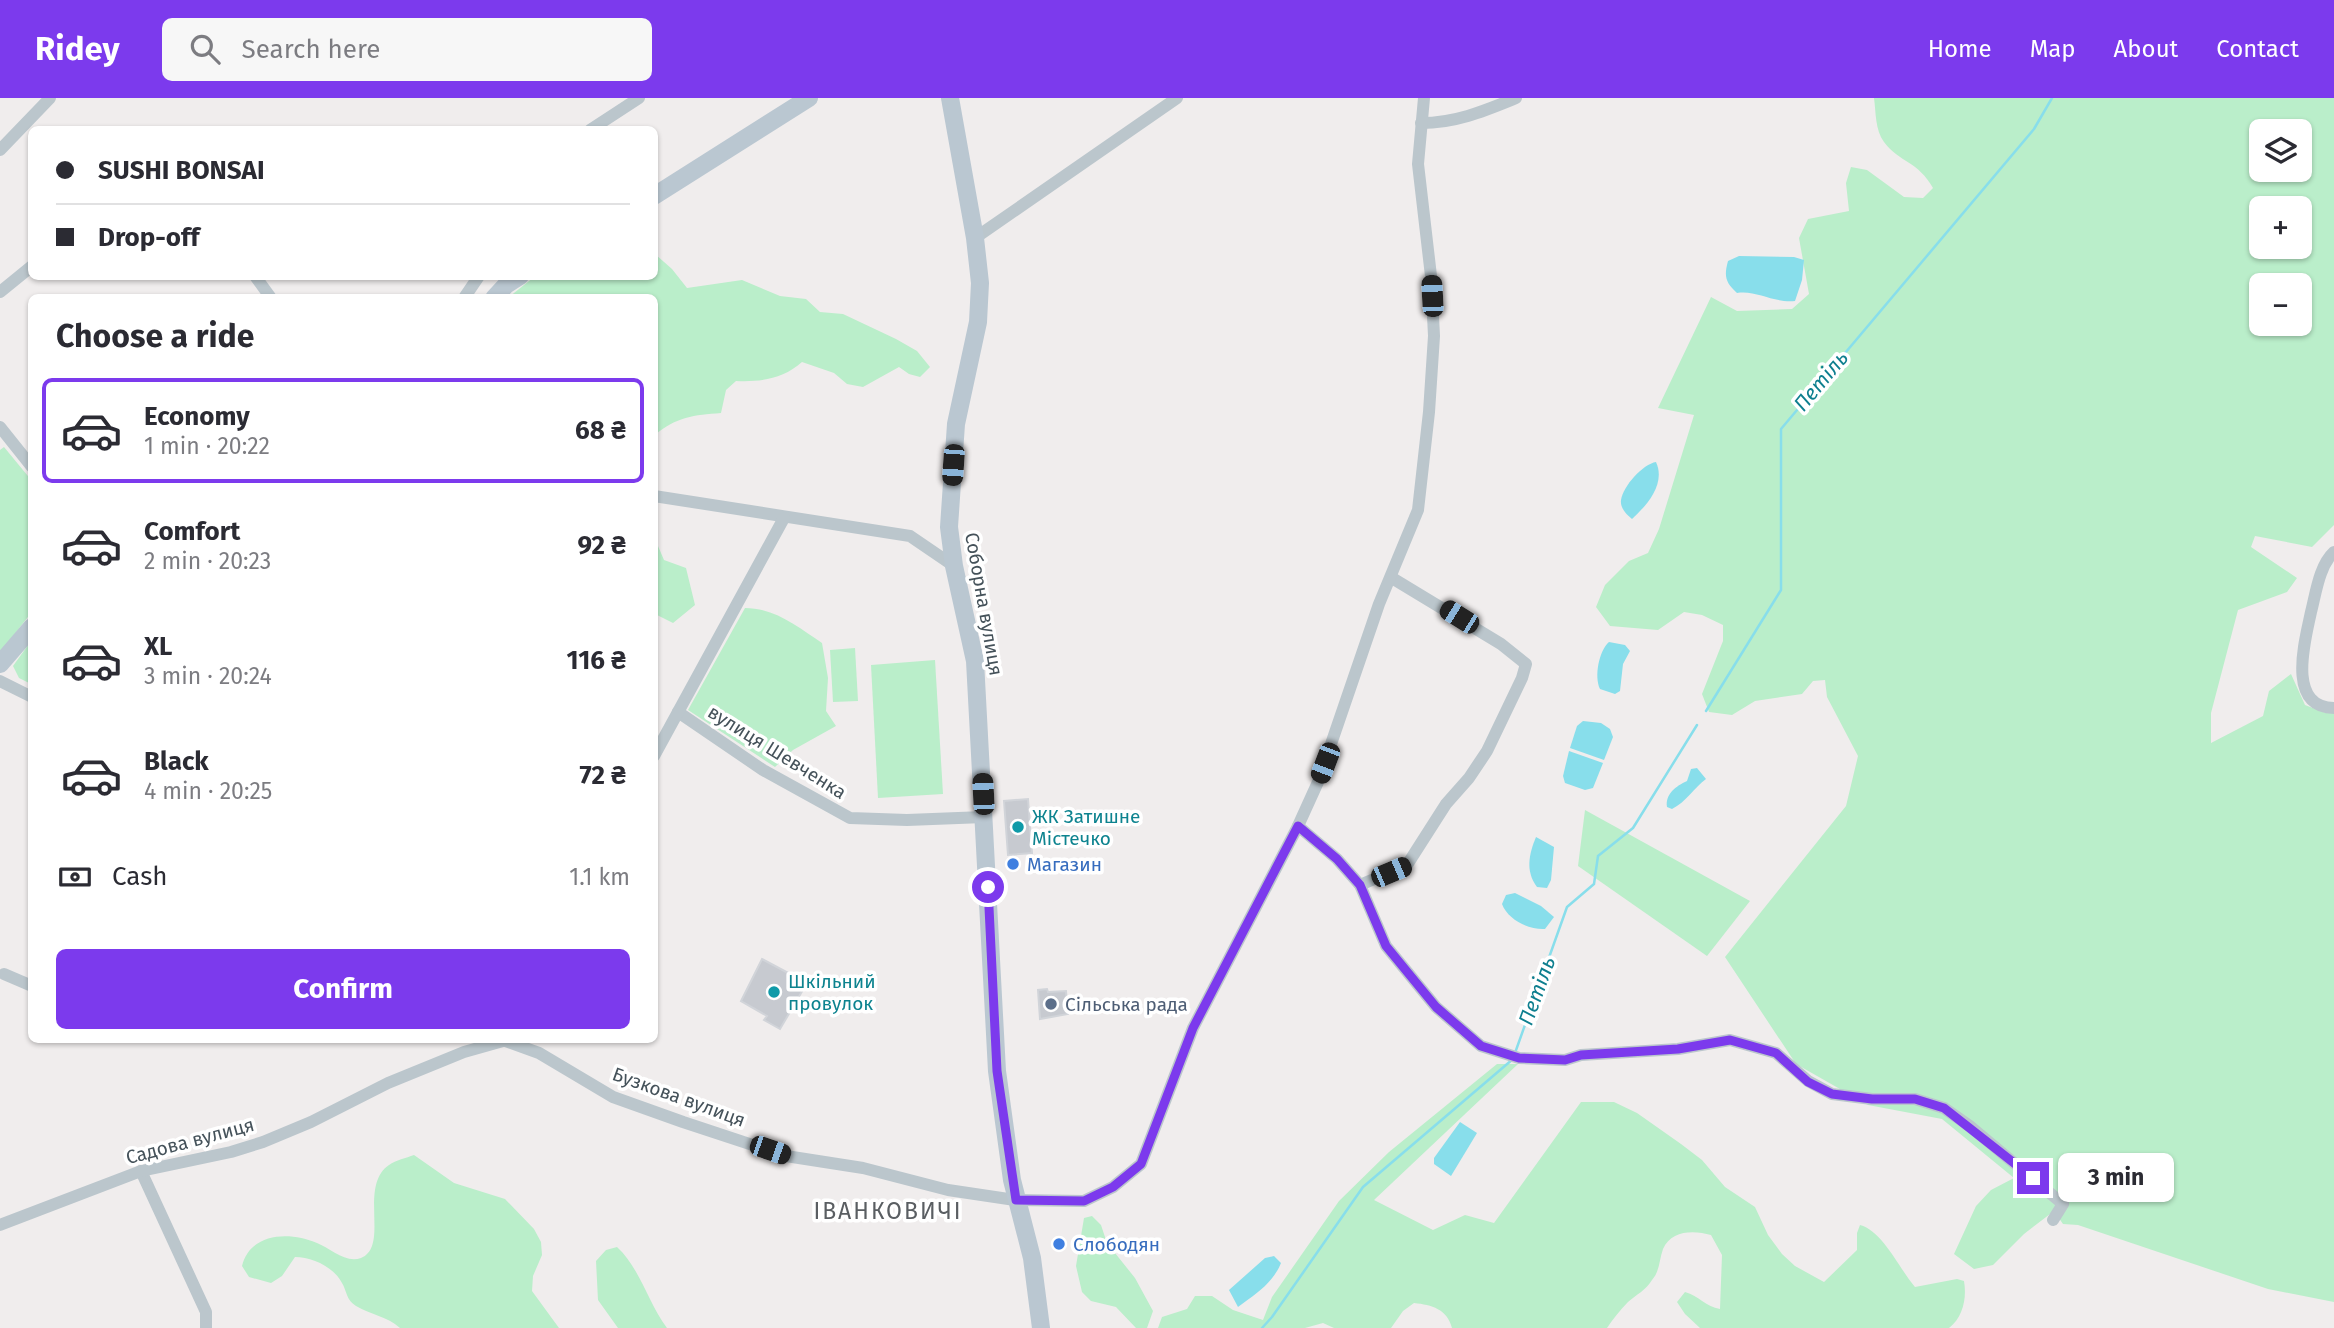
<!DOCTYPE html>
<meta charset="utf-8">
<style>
body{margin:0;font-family:"Fira Sans",sans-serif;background:#f7f7f7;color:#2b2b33;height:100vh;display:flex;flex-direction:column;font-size:26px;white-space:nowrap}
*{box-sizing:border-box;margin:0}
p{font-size:23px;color:#7c7c81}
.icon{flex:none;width:38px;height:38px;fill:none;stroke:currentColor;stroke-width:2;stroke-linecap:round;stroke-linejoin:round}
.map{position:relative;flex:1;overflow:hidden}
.side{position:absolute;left:28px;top:196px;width:630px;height:749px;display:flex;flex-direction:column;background:#fff;border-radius:10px;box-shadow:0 2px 5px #0004}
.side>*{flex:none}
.banner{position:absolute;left:28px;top:28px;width:630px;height:154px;border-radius:10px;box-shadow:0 2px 5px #0004;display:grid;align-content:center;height:154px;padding:0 28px;background:#fff}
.tools{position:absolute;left:2249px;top:21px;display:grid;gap:14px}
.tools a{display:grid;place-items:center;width:63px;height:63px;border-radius:10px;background:#fff;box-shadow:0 2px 5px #0004;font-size:35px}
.end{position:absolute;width:32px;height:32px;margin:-16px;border:9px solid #7c3aed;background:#fff;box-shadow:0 0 0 4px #fff}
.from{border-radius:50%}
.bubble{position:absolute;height:49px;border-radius:10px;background:#fff;box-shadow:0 2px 5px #0004;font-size:23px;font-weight:700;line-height:49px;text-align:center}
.car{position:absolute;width:21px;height:42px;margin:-21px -10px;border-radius:9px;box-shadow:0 0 5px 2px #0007;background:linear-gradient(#222 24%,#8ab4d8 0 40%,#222 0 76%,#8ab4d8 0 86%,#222 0)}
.banner b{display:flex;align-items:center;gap:24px;height:66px;font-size:26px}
.banner b+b{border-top:2px solid #e1e1e2}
.banner i{width:18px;height:18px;background:#2b2b33}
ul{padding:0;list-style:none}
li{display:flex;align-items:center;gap:21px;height:105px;margin:0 14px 10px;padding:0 14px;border:4px solid transparent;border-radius:10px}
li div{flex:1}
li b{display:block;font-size:26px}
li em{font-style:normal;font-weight:700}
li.active{border-color:#7c3aed}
li>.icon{width:63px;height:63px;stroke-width:1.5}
h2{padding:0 28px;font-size:32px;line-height:84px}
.pay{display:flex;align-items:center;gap:18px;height:77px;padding:0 28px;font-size:26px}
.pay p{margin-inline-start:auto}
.button{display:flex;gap:14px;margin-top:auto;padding:14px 28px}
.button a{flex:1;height:80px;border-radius:10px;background:#7c3aed;color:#fff;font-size:28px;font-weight:700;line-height:80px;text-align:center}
header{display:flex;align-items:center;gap:42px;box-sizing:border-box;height:98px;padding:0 35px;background:#7c3aed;color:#fff}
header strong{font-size:33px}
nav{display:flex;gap:38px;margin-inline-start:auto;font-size:24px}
.search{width:490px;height:63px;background:#f7f7f7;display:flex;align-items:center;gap:18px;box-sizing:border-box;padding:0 24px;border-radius:10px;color:#7c7c81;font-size:26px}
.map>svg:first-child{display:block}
.green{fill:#baeeca;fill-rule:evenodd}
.water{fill:#88deeb}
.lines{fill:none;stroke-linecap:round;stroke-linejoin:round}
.stream{stroke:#88deeb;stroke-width:2.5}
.building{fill:#c7cad0;stroke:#d1d4d9;stroke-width:2}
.street{stroke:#bbc6cc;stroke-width:12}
.secondary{stroke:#bac7d1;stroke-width:18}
.route{stroke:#7c3aed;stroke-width:9}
.culture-dot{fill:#0f9aa8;stroke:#fff;stroke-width:2.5}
.shop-dot{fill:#3f7fe0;stroke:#fff;stroke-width:2.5}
.service-dot{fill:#5c6f8a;stroke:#fff;stroke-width:2.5}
.labels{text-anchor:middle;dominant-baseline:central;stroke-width:7;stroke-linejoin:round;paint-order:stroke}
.street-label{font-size:19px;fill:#45525a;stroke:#fff}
.culture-label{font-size:19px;fill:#0d838f;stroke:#fff;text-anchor:start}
.shop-label{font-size:19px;fill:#366cbe;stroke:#fff;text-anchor:start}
.service-label{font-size:19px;fill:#4e5e75;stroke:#fff;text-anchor:start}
.water-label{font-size:21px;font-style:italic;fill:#0e7f8f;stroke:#fff}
.quarter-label{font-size:23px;letter-spacing:2px;fill:#5a5e62;stroke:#fff}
</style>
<header>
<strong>Ridey</strong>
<div class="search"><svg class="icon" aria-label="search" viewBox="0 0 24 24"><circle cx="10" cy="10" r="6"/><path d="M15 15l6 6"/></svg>Search here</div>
<nav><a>Home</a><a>Map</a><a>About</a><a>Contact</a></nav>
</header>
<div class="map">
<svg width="2334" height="1230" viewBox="0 0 2334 1230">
<rect width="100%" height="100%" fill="#f0eded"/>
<g class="green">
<path d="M1874 0H2334V427L2312 449 2255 438 2251 449 2297 480 2287 494 2238 512 2211 615V645L2263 618 2269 593 2291 576 2305 607 2326 615 2334 613V1204L2268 1191 2078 1127 2063 1126 2054 1113 2024 1136 1993 1167 1974 1171 1954 1156 1976 1108 1991 1092 2014 1080 1942 1021 1868 1007 1796 966 1725 859 1846 708 1858 658 1827 599 1825 582 1813 583 1802 596 1755 603 1732 617 1709 614 1702 596 1723 543V527L1702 517 1684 514 1658 532 1610 528 1596 509 1605 487 1629 463 1648 455 1659 431 1694 317 1658 310 1711 199 1737 213 1792 211 1809 196 1799 140 1808 121 1849 113 1846 85 1851 69 1867 72 1904 99 1923 100 1933 90C1918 63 1900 65 1884 44 1875 32 1876 14 1874 0ZM2261 33H2300V72H2261ZM2261 110H2300V149H2261ZM2261 187H2300V226H2261Z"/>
<path d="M655 156 672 171 687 190 742 182 780 198 806 201 820 214 843 216 896 241 917 253 930 269 920 279 909 276 899 269 863 289 847 286 834 275 802 264C783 281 761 284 736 283L726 292 721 315C694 317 676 319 655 337L654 200 509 199 534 179 654 178Z"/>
<polygon points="4,349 32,383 31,515 0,555 0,352"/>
<polygon points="655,441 664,462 686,470 695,507 673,525 655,516"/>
<path d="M745 510C775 510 798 529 822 545L828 580 826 613 836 628 793 652 775 669 688 612Z"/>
<polygon points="31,543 31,586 19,580 13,568"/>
<polygon points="855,550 858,603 833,604 830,552"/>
<polygon points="935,562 943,696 878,700 871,567"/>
<polygon points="1585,712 1750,803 1707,858 1578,768"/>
<path d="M1497 966H1518L1374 1102 1433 1132 1465 1117 1494 1125 1581 1004H1614L1637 1015 1681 1046 1702 1062 1725 1089 1755 1109 1768 1137 1782 1156 1795 1168 1824 1184 1857 1152V1135L1860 1127C1883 1133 1900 1172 1915 1189L1957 1181 1964 1183C1967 1200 1963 1219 1949 1230H1700L1685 1216 1677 1204 1685 1194C1699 1198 1706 1209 1720 1211L1722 1157 1711 1137C1694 1132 1671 1132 1663 1151 1659 1162 1660 1173 1652 1182 1646 1192 1636 1197 1628 1204 1620 1212 1613 1221 1607 1230H1452C1447 1211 1432 1207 1414 1205L1403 1213 1391 1230H1334L1323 1225 1305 1230H1158L1162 1219 1187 1211 1195 1198H1212L1233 1212 1263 1222 1272 1199 1339 1103 1389 1054Z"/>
<path d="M414 1057 454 1085 505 1101 534 1131 541 1144 542 1157 533 1178 532 1193 559 1230H400C387 1218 371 1217 356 1208 346 1202 347 1193 342 1185 334 1169 312 1159 295 1159L282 1178 271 1185 249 1179 242 1168C250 1135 289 1133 317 1145 330 1150 346 1166 361 1160 390 1148 358 1088 389 1067 396 1062 406 1060 414 1057Z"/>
<polygon points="1092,1118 1101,1127 1107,1145 1135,1180 1153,1213 1147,1230 1136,1230 1116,1209 1091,1203 1082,1194 1076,1168 1084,1120"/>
<path d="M617 1149C640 1170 648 1205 667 1230H618L598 1202 596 1163 606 1152Z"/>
</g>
<g class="water">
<path d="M1739 158 1794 159 1804 162 1802 182 1795 203C1772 205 1757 192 1737 195 1725 184 1724 178 1728 163Z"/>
<path d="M1656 364C1666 386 1647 407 1632 421 1626 416 1620 410 1621 402 1623 388 1643 366 1656 364Z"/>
<path d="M1609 544 1625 547 1630 553 1623 566 1620 593 1615 596 1600 591C1594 578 1599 553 1609 544Z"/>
<polygon points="1583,623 1601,625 1610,631 1613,639 1604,662 1570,650 1577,628"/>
<polygon points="1569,653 1603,665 1593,690 1585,692 1565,685 1563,678"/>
<path d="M1697 670 1706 681C1694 690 1686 704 1672 711L1667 709C1665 696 1676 688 1687 683L1691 671Z"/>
<path d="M1536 739 1554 749 1551 782 1547 790 1537 789C1525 773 1529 756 1536 739Z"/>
<path d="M1515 795 1541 808 1554 819 1545 831C1529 832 1508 822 1502 806L1506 797Z"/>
<polygon points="1460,1024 1477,1035 1451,1078 1434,1066 1434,1060"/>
<path d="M1274 1158 1281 1165C1273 1185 1256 1196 1238 1209L1229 1192 1265 1160Z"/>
</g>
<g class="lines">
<g class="stream">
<polyline points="1706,613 1781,492 1781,331 2034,31 2052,0"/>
<polyline points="1515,955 1567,809 1594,786 1598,758 1633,730 1697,627"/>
<polyline points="1262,1230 1272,1219 1363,1089 1513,961"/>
</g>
</g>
<g class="building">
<polygon points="1028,701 1032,755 1008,757 1004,703"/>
<polygon points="762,861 807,885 780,931 764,922 767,918 741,903"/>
<polygon points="1047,891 1048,894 1066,893 1068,916 1040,921 1038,892"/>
</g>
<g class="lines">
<g class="street">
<path d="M1421 25C1456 25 1484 13 1516 0"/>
<polyline points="590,32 639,0"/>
<polyline points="0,52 50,0"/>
<polyline points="975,140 1177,0"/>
<polyline points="255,178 271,200"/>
<polyline points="0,194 32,168"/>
<polyline points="464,200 479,178"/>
<polyline points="0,329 32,369"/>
<polyline points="654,398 910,438 954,468"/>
<path d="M2334 454C2319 468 2316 495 2311 514 2305 543 2286 609 2334 610"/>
<polyline points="0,583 32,599"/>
<polyline points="678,614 763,672 850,720 907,722 984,719"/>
<polyline points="654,658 784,420"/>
<polyline points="1298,728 1337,761 1360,787 1386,848 1436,909 1481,948 1519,960 1565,962 1581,957 1678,951 1730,942 1776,955 1808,983 1832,996 1872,1001 1915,1001 1944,1010 1971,1029 2063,1106 2053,1122"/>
<polyline points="1360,787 1407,767 1446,706 1469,680 1487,653 1522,580 1526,566 1501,546 1392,480"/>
<polyline points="4,876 32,888"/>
<polyline points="503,942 539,955 613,999 683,1024 786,1058 863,1070 948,1092 1015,1102 1084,1103 1113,1089 1141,1066 1193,930 1298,728 1318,684 1379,506 1418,412 1429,314 1434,238 1431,178 1418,66 1424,0"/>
<polyline points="141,1073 206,1214 206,1230"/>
<polyline points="0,1127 141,1073 231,1054 263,1044 311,1024 388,985 464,954 503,943"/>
</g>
<g class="secondary">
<polyline points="950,0 975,140 980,185 978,224 956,326 949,429 954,468 975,563 997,973 1012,1082 1032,1160 1041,1230"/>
<polyline points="654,98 809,0"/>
<polyline points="494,200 506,187 520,178"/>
<polyline points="0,566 32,529"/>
</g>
</g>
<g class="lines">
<polyline class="route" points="988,789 997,973 1016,1102 1084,1103 1113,1089 1141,1066 1193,930 1298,728 1337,761 1360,787 1386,848 1436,909 1481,948 1519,960 1565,962 1581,957 1678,951 1730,942 1776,955 1808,984 1832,996 1872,1001 1915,1001 1944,1010 2033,1080"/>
</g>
<g class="culture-dot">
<circle cx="1018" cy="729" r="7"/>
<circle cx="774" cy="894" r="7"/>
</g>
<g class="shop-dot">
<circle cx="1013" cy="766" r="7"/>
<circle cx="1059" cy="1146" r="7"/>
</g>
<circle class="service-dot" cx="1051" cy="906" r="7"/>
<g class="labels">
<g class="street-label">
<text transform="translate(984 506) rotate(80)">Соборна вулиця</text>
<text transform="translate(777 654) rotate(32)">вулиця Шевченка</text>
<text transform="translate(679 999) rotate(20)">Бузкова вулиця</text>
<text transform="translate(190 1043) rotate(-15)">Садова вулиця</text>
</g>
<g class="culture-label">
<text x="1032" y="718">ЖК Затишне<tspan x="1032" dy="22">Містечко</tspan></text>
<text x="788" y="883">Шкільний<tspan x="788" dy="22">провулок</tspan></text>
</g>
<g class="shop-label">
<text x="1027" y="766">Магазин</text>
<text x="1073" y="1146">Слободян</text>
</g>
<g class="service-label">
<text x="1065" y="906">Cільська рада</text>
</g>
<g class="water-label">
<text transform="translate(1821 283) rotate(-50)">Петіль</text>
<text transform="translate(1537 893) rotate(-70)">Петіль</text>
</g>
<g class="quarter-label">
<text x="888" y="1113">ІВАНКОВИЧІ</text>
</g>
</g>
</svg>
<div class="tools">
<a><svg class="icon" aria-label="layers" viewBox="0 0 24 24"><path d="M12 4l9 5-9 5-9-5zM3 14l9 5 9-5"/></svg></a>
<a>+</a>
<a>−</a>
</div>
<i class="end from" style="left:988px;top:789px"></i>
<i class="end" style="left:2033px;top:1080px"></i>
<div class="bubble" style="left:2058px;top:1055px;width:116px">3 min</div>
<i class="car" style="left:1432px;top:198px;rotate:357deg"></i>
<i class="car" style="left:953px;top:367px;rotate:184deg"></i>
<i class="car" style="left:1459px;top:519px;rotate:302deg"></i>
<i class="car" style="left:1325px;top:665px;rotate:201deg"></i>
<i class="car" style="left:983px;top:696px;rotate:357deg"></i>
<i class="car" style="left:1391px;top:774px;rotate:67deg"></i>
<i class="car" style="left:770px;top:1052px;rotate:109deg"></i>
<div class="banner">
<b><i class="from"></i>SUSHI BONSAI</b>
<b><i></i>Drop-off</b>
</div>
<section class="side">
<h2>Choose a ride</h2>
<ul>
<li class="active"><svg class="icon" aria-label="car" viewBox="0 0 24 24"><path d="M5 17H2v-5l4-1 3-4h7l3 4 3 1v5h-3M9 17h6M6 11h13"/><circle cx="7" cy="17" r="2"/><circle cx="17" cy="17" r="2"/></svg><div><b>Economy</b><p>1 min · 20:22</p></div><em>68 ₴</em></li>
<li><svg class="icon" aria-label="car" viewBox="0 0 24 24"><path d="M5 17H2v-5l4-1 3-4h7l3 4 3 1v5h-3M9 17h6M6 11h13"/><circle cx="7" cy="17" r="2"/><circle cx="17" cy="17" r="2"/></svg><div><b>Comfort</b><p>2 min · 20:23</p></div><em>92 ₴</em></li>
<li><svg class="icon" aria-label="car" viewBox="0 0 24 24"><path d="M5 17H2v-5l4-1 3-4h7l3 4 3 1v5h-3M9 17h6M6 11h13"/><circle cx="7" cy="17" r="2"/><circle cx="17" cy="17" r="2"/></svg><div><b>XL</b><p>3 min · 20:24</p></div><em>116 ₴</em></li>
<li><svg class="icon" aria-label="car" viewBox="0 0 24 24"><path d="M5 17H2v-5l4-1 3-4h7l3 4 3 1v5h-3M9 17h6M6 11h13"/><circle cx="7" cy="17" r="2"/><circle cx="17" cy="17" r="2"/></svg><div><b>Black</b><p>4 min · 20:25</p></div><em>72 ₴</em></li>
</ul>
<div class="pay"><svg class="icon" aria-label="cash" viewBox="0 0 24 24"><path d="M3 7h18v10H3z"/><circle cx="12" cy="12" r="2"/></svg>Cash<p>1.1 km</p></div>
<div class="button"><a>Confirm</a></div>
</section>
</div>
